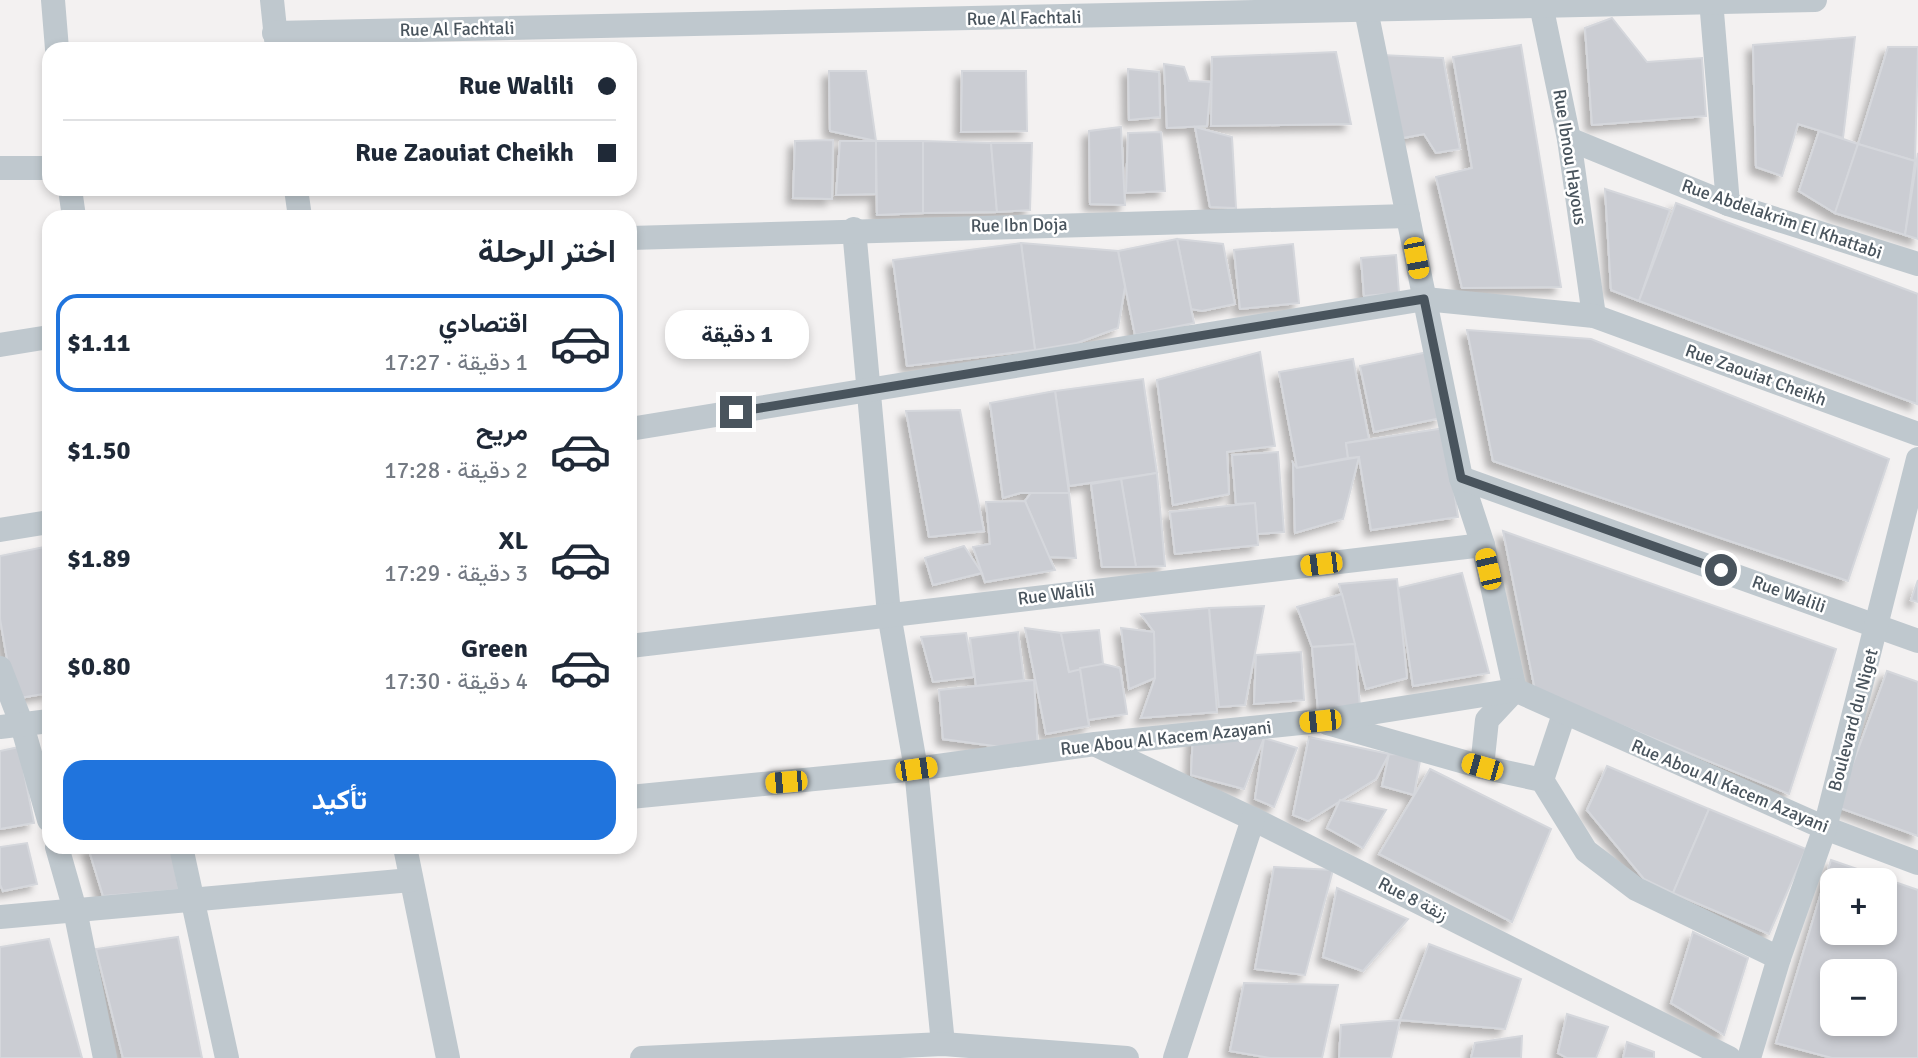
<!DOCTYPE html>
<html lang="ar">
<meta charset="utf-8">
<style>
body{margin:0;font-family:Signika,Vazirmatn,sans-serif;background:#f6f6f7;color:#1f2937;direction:rtl;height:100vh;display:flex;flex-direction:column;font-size:26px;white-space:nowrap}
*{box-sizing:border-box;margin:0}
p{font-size:23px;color:#747a83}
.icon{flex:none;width:38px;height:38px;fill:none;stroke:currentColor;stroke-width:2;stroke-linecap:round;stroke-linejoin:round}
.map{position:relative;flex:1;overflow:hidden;direction:ltr}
.sheet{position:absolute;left:42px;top:210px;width:595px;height:644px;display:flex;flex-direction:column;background:#fff;border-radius:21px;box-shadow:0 4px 10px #0003;direction:rtl}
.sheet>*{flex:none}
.hud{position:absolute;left:42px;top:42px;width:595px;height:154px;border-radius:21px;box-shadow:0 4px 10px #0003;direction:rtl;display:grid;align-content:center;height:154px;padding:0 21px;background:#fff}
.controls{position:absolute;left:1820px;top:868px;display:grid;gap:14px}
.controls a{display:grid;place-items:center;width:77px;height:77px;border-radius:14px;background:#fff;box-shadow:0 4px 10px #0003;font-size:35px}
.end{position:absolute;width:32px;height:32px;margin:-16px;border:9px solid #49545d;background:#fff;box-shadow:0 0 0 4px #fff}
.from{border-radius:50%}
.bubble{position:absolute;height:49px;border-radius:21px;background:#fff;box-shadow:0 4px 10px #0003;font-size:23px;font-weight:700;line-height:49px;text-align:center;direction:rtl}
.car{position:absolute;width:21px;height:42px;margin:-21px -10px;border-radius:9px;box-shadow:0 0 5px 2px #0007;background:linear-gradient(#f5c518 24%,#345 0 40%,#f5c518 0 76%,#345 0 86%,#f5c518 0)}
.hud b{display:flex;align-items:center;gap:24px;height:66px;font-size:26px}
.hud b+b{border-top:2px solid #e0e1e3}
.hud i{width:18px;height:18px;background:#1f2937}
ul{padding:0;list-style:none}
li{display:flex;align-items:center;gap:21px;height:98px;margin:0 14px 10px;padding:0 7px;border:4px solid transparent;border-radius:21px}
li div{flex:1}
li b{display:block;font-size:26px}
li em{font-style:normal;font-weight:700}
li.selected{border-color:#2074dd}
li>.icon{width:63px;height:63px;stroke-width:1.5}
h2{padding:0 21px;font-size:32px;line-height:84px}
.button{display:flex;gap:14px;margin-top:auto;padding:14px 21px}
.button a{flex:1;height:80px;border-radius:21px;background:#2074dd;color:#fff;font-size:28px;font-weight:700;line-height:80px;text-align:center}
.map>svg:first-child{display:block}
.building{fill:#cbcdd3;stroke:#d5d7dc;stroke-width:2;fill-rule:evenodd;filter:url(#shadow)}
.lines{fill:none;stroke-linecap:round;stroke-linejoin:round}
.street{stroke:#bfc8ce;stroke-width:24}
.route{stroke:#49545d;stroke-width:9}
.labels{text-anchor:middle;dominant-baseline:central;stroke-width:5;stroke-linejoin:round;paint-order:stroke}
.street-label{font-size:18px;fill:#49545d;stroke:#fff}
</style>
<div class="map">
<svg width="1918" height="1058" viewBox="0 0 1918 1058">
<defs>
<filter id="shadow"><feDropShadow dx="-6" dy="6" stdDeviation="3.5" flood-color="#0004"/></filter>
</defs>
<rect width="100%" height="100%" fill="#f3f1f1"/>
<g class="building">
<polygon points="1612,18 1647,62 1702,58 1706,116 1592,125 1585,28"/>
<polygon points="1855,37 1843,138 1798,124 1782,176 1756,167 1753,45"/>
<polygon points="1521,45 1561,287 1462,288 1436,177 1472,168 1453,57"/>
<polygon points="1888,47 1918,47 1915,161 1858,144"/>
<polygon points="1336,52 1351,124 1211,126 1212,57"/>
<polygon points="1381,55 1443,58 1460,149 1436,153 1424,134 1403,138"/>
<polygon points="1164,64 1184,67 1189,81 1211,82 1207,126 1167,128"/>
<polygon points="1128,69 1159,72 1160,117 1129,120"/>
<polygon points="829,71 866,71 876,141 830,131"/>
<polygon points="962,71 1026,71 1027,131 961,132"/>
<polygon points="1121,127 1125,205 1090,204 1089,131"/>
<polygon points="1195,127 1232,137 1236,208 1210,207"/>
<polygon points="1819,131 1858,144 1835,213 1799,191"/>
<polygon points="1161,132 1165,191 1126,193 1128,133"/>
<polygon points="833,140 832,199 793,198 795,141"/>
<polygon points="840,141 876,141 876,194 836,195"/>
<polygon points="876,141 923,141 923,213 877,215"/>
<polygon points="923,141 991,143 997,212 923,213"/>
<polygon points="991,143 1032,143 1030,210 997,212"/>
<polygon points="1858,144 1915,161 1905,235 1835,213"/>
<polygon points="1918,153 1918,239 1905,235"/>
<polygon points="1605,189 1670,210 1639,301 1611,290"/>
<polygon points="1676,203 1918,294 1917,404 1639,301"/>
<polygon points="1177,239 1223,244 1235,304 1202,311 1191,309"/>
<polygon points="1177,239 1194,323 1135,335 1118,251"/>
<polygon points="1021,243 1118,251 1125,287 1118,328 1077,343 1035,350"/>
<polygon points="1021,243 1035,350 907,366 893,260"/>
<polygon points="1293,244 1299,303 1240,309 1234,250"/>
<polygon points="1396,255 1399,293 1364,296 1361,258"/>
<polygon points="1467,330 1591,339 1889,459 1848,581 1493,461"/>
<polygon points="1260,352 1275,446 1227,452 1229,494 1173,505 1157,380"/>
<polygon points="1428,352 1441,418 1374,432 1360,366"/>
<polygon points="1353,359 1369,439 1346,443 1348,458 1297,468 1279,372"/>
<polygon points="1143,379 1157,473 1069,486 1055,391"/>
<polygon points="1055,391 1069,493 1020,493 1003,498 990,403"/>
<polygon points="960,410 984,531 929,537 906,411"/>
<polygon points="1445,428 1458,517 1371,530 1359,457 1348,458 1346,443"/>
<polygon points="1278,452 1284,532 1257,534 1255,503 1236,504 1232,455"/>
<polygon points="1359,457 1343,519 1295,533 1293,463 1297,468"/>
<polygon points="1157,473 1165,566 1136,567 1121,479"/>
<polygon points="1121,479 1136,567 1102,567 1091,484"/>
<polygon points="1031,493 1069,493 1076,558 1049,557 1025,501"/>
<polygon points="1025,501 1055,570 985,582 973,547 990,544 986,502"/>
<polygon points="1255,503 1258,545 1175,554 1170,512"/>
<polygon points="1503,531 1836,649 1789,794 1535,690"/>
<polygon points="49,546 49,693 14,699 0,619 0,556"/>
<polygon points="964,546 982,573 933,585 925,558"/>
<polygon points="1462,573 1489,673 1413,686 1398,588"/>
<polygon points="1397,579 1407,678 1366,689 1339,584"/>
<polygon points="1918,580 1918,602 1911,600"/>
<polygon points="1342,594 1355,644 1312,647 1297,607"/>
<polygon points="1264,606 1245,705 1219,707 1209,608"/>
<polygon points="1209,608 1217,712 1141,718 1155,678 1154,632 1141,614"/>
<polygon points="1025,628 1061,633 1069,672 1080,668 1089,726 1046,734"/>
<polygon points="1121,628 1154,632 1155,678 1129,689"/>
<polygon points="1099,630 1103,664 1069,672 1061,633"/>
<polygon points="1018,632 1024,680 976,686 970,638"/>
<polygon points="966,633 974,677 933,682 921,637"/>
<polygon points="1355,644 1360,707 1318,710 1312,647"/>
<polygon points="1301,652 1304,700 1254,704 1256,655"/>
<polygon points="1103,664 1120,668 1127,714 1088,720 1080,668"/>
<polygon points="1887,671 1918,682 1918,836 1837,807"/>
<polygon points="1034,680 1038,752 943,739 939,690"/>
<polygon points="1193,733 1264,738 1244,789 1191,775"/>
<polygon points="1309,737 1389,754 1376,779 1308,821 1293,815"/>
<polygon points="1264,738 1297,748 1274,807 1255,799"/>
<polygon points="19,747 34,823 0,829 0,751"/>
<polygon points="1389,754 1421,755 1414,795 1382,786"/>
<polygon points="1607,766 1709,809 1673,893 1644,879 1587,810"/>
<polygon points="1430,769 1551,829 1512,922 1379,854"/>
<polygon points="1340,800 1386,810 1363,848 1327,828"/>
<polygon points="1709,809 1806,849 1769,934 1673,893"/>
<polygon points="27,843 37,884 3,891 0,885 0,847"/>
<polygon points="88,847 171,847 179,890 103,896"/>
<path d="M1831 860 1918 890V1058H1832L1776 1043ZM1832 880H1885V933H1832ZM1832 971H1885V1024H1832Z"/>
<polygon points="1274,867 1333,870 1305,975 1255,969"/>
<polygon points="1337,888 1408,919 1363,971 1323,957"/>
<polygon points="1693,932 1748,958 1724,1035 1671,1003"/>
<polygon points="178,937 202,1058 123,1058 96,949"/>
<polygon points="49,939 82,1058 0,1058 0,947"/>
<polygon points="1429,944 1521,979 1505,1029 1400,1020"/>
<polygon points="1244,983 1338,985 1322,1058 1270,1058 1230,1051"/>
<polygon points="1567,1014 1608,1027 1596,1058 1567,1058 1558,1053"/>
<polygon points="1400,1020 1391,1058 1339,1058 1341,1025"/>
<polygon points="1522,1036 1521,1058 1471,1058 1475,1043"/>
<polygon points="1627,1042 1654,1052 1654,1058 1623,1058"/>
</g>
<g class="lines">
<g class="street">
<polyline points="53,0 57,49"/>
<polyline points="272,0 277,48"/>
<polyline points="1364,0 1461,478 1483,545 1515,690"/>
<polyline points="1540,0 1569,139 1594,316"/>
<polyline points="1711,0 1728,204"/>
<polyline points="274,33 1815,0"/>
<polyline points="1569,139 1728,204 1918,264"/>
<polyline points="0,168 49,168"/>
<polyline points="70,189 74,217"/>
<polyline points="296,189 300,217"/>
<polyline points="854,229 889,614 916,769 943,1044"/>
<polyline points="630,238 1408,216"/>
<polyline points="0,345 49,337"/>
<polyline points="630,429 1425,299 1594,316 1918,434"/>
<polyline points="1461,478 1918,641"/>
<polyline points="0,530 49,522"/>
<polyline points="630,646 1483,545"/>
<polyline points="0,668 22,725 49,820"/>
<polyline points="1327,723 1482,767 1542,780 1586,851 1636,889 1779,958"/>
<polyline points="0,727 49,721"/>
<polyline points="1096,745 1253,819 1729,1058"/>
<polyline points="1482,767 1487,720 1515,690"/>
<polyline points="1542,780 1564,714"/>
<polyline points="630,797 916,769 1095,744 1320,721 1515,690 1825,828 1918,863"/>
<polyline points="57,847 75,910 105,1058"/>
<polyline points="181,847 227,1058"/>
<polyline points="405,847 448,1058"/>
<polyline points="0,917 411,880"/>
<polyline points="642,1058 943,1044 1127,1058"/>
<polyline points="1175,1058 1253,819"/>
<polyline points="1749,1058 1779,958 1825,828 1918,459"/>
</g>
</g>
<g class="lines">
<polyline class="route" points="736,412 1424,299 1461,478 1721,570"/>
</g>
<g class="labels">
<g class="street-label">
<text transform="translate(1024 18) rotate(-1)">Rue Al Fachtali</text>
<text transform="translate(457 29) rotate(-1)">Rue Al Fachtali</text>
<text transform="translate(1570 157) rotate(81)">Rue Ibnou Hayous</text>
<text transform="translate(1782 219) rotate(19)">Rue Abdelakrim El Khattabi</text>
<text transform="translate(1019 225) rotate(-1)">Rue Ibn Doja</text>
<text transform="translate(1756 375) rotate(20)">Rue Zaouiat Cheikh</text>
<text transform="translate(1056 594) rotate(-7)">Rue Walili</text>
<text transform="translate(1789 594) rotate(20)">Rue Walili</text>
<text transform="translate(1853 720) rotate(-75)">Boulevard du Niget</text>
<text transform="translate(1166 738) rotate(-6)">Rue Abou Al Kacem Azayani</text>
<text transform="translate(1730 786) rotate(23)">Rue Abou Al Kacem Azayani</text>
<text transform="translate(1413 899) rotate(27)">Rue 8 زنقة</text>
</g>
</g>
</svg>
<div class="controls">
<a>+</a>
<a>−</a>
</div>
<i class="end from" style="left:1721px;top:570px"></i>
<i class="end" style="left:736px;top:412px"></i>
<div class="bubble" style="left:665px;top:310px;width:144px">1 دقيقة</div>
<i class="car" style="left:1416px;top:258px;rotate:169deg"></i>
<i class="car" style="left:1321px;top:564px;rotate:263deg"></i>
<i class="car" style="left:1488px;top:569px;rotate:347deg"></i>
<i class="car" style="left:1320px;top:721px;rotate:264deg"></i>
<i class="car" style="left:1482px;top:767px;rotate:286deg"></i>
<i class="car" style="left:916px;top:769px;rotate:82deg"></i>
<i class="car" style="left:786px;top:782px;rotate:265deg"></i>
<div class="hud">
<b><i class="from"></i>Rue Walili</b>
<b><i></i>Rue Zaouiat Cheikh</b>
</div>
<section class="sheet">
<h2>اختر الرحلة</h2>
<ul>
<li class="selected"><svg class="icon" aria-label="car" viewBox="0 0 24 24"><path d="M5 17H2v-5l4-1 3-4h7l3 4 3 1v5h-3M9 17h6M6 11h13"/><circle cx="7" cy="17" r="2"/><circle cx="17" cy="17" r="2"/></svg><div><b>اقتصادي</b><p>1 دقيقة · 17:27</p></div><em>$1.11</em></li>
<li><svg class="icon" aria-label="car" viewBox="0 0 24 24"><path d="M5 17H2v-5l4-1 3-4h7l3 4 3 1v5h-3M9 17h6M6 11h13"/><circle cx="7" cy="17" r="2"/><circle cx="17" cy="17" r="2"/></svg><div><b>مريح</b><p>2 دقيقة · 17:28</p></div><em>$1.50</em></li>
<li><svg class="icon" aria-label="car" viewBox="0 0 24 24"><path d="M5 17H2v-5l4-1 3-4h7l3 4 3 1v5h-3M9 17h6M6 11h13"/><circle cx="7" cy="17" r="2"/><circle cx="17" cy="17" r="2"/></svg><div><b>XL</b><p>3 دقيقة · 17:29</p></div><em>$1.89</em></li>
<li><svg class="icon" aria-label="car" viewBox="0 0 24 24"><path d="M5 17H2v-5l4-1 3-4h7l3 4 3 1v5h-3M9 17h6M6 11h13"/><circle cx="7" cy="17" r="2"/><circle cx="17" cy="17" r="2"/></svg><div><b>Green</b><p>4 دقيقة · 17:30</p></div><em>$0.80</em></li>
</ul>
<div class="button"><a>تأكيد</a></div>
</section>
</div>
